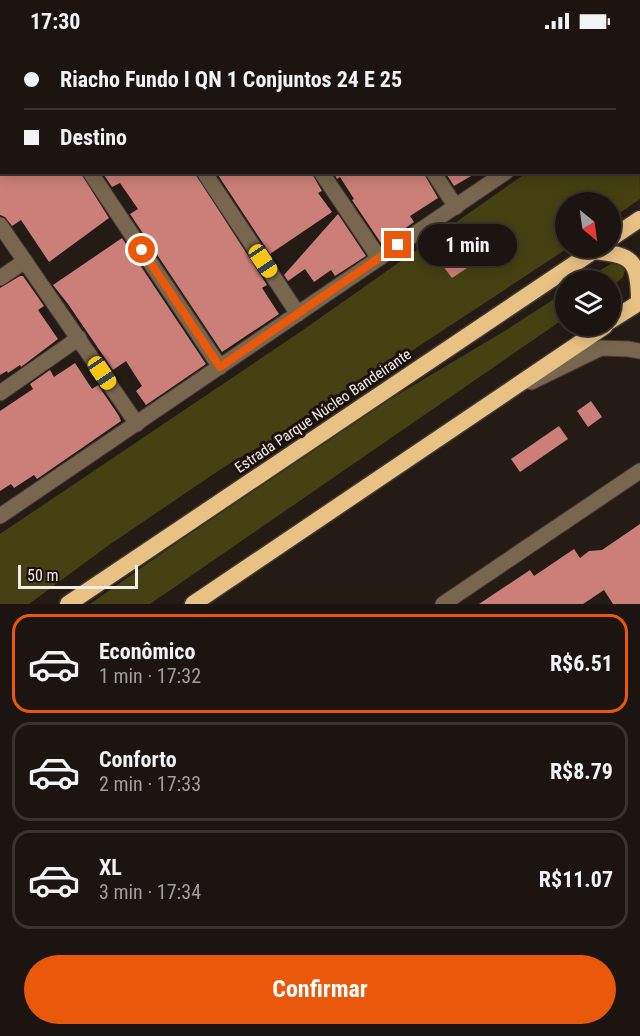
<!DOCTYPE html>
<html lang="pt">
<meta charset="utf-8">
<style>
body{margin:0;font-family:"Roboto Condensed",sans-serif;background:#241d19;color:#f1f3f6;height:100vh;display:flex;flex-direction:column;font-size:22px;white-space:nowrap}
*{box-sizing:border-box;margin:0}
p{font-size:20px;color:#a09e9f}
.icon{flex:none;width:33px;height:33px;fill:none;stroke:currentColor;stroke-width:2;stroke-linecap:round;stroke-linejoin:round}
.map{position:relative;height:562px;overflow:hidden}
.side{display:flex;flex-direction:column;background:#1b1410;flex:1}
.side>*{flex:none}
.hud{position:absolute;left:0px;top:0px;width:640px;height:132px;box-shadow:0 3px 15px #0003,0 0 0 2px #393330;display:grid;align-content:center;height:132px;padding:0 24px;background:#1b1410}
.needle{width:39px;rotate:151deg}
.fabs{position:absolute;left:555px;top:150px;display:grid;gap:12px}
.fabs a{display:grid;place-items:center;width:66px;height:66px;border-radius:50%;background:#1b1410;box-shadow:0 3px 15px #0003,0 0 0 2px #393330;font-size:30px}
.scale{position:absolute;left:18px;bottom:15px;width:120px;box-sizing:border-box;padding-left:6px;border:3px solid #f2ece8;border-top:0;font-size:16px;line-height:21px;white-space:nowrap;color:#f2ece8;-webkit-text-stroke:4px #1b120d;paint-order:stroke}
.end{position:absolute;width:27px;height:27px;margin:-14px;border:8px solid #ea580c;background:#fff;box-shadow:0 0 0 3px #fff}
.from{border-radius:50%}
.bubble{position:absolute;height:42px;border-radius:21px;background:#1b1410;box-shadow:0 3px 15px #0003,0 0 0 2px #393330;font-size:20px;font-weight:700;line-height:42px;text-align:center}
.car{position:absolute;width:18px;height:36px;margin:-18px -9px;border-radius:8px;box-shadow:0 0 4px 2px #0007;background:linear-gradient(#f5c518 24%,#345 0 40%,#f5c518 0 76%,#345 0 86%,#f5c518 0)}
.hud b{display:flex;align-items:center;gap:21px;height:57px;font-size:22px}
.hud b+b{border-top:2px solid #393330}
.hud i{width:15px;height:15px;background:#f1f3f6}
ul{padding:10px 0 0;list-style:none}
li{display:flex;align-items:center;gap:18px;height:99px;margin:0 12px 9px;padding:0 12px;border:3px solid #393330;border-radius:18px}
li div{flex:1}
li b{display:block;font-size:22px}
li em{font-style:normal;font-weight:700}
li.selected{border-color:#ea580c}
li>.icon{width:54px;height:54px;stroke-width:1.5}
.button{display:flex;gap:12px;margin-top:auto;padding:12px 24px}
.button a{flex:1;height:69px;border-radius:36px;background:#ea580c;color:#fff;font-size:24px;font-weight:700;line-height:69px;text-align:center}
.status{display:flex;justify-content:space-between;align-items:center;height:42px;padding:0 30px;background:#1b1410;direction:ltr}
.status svg{height:16px;fill:currentColor}
.map>svg:first-child{display:block}
.green{fill:#454113}
.building{fill:#cb7f78}
.lines{fill:none;stroke-linecap:round;stroke-linejoin:round}
.minor-casing{stroke:#413833;stroke-width:17}
.tertiary-casing{stroke:#413833;stroke-width:17}
.trunk-casing{stroke:#413833;stroke-width:19}
.minor{stroke:#78674e;stroke-width:15}
.tertiary{stroke:#78674e;stroke-width:15}
.trunk{stroke:#e8c185;stroke-width:16}
.route{stroke:#ea580c;stroke-width:8}
.labels{text-anchor:middle;dominant-baseline:central;stroke-width:6;stroke-linejoin:round;paint-order:stroke}
.street-label{font-size:15px;fill:#f2ece8;stroke:#1b120d}
</style>
<div class="status"><b>17:30</b><svg viewBox="0 0 49 12"><path d="M0 12V9h3v3zM5 12V6h3v6zM10 12V3h3v9zM15 12V0h3v12zM26 1h20v11H26zM47 4h2v5h-2z"/></svg></div>
<div class="map">
<svg width="640" height="562" viewBox="0 0 640 562">
<rect width="100%" height="100%" fill="#241b15"/>
<g class="green">
<polygon points="639,51 640,157 611,177 610,160 566,160 566,206 568,206 314,373 224,425 109,503 29,562 0,562 0,492 303,288 526,131 639,130"/>
<polygon points="611,222 620,223 625,228 623,235 611,245 610,238 583,238"/>
<polygon points="565,250 565,276 150,562 90,562 178,500 392,356 503,290"/>
</g>
<g class="building">
<polygon points="0,130 80,130 109,176 49,220 21,178 12,184 5,175 0,173"/>
<polygon points="102,130 194,130 267,243 262,246 279,272 222,310 130,172 138,167 120,141 112,145"/>
<polygon points="216,130 311,130 322,149 318,151 332,170 270,212"/>
<polygon points="333,130 423,130 438,156 410,174 414,180 383,202 381,201 352,158 354,157 340,135 337,137"/>
<polygon points="445,130 478,130 454,144"/>
<polygon points="338,172 366,214 335,234 331,228 314,240 305,227 288,239 284,233"/>
<polygon points="500,184 509,198 452,236 443,224"/>
<polygon points="122,196 206,322 146,363 136,349 142,344 126,319 113,328 68,262 53,243"/>
<polygon points="20,234 23,234 44,264 38,268 58,297 21,325 20,323 8,331 7,329 0,333 0,246"/>
<polygon points="75,321 92,347 98,343 119,374 121,379 37,437 34,433 14,446 11,442 0,449 0,369 33,347 30,342 50,328 54,335"/>
<polygon points="591,359 602,375 588,385 577,369"/>
<polygon points="559,384 568,397 520,430 511,417"/>
<polygon points="640,482 640,562 613,562 604,548 583,562 479,562 530,528 534,534 574,507 580,516 589,509 602,508"/>
</g>
<g class="lines">
<g class="minor-casing">
<g id="minor">
<polyline points="3,0 4,2"/>
<polyline points="118,0 119,2"/>
<polyline points="232,0 233,2"/>
<polyline points="348,0 349,2"/>
<polyline points="461,0 462,2"/>
<polyline points="584,0 585,2"/>
<polyline points="639,41 640,40"/>
<polyline points="90,130 220,325"/>
<polyline points="204,130 298,272"/>
<polyline points="321,130 379,216"/>
<polyline points="433,130 456,165"/>
<polyline points="0,183 137,382"/>
<polyline points="0,236 25,219"/>
<polyline points="0,351 79,296"/>
<polyline points="0,474 506,130"/>
</g>
</g>
<g class="tertiary-casing">
<g id="tertiary">
<polyline points="531,340 601,306 628,307 640,309"/>
<polyline points="443,562 640,429"/>
</g>
</g>
<g class="trunk-casing">
<g id="trunk">
<polyline points="610,197 640,177"/>
<path d="M593 209C633 213 639 218 639 260"/>
<polyline points="610,279 640,260"/>
<polyline points="68,562 598,206"/>
<polyline points="193,562 605,284"/>
</g>
</g>
<use href="#minor" class="minor"/>
<use href="#tertiary" class="tertiary"/>
<use href="#trunk" class="trunk"/>
</g>
<g class="lines">
<polyline class="route" points="142,208 220,325 398,203"/>
</g>
<g class="labels">
<g class="street-label">
<text transform="translate(323 369) rotate(-34)">Estrada Parque Núcleo Bandeirante</text>
</g>
</g>
</svg>
<div class="fabs">
<a><svg class="needle" viewBox="-14 -14 28 28"><path d="M0-13l5 13h-10z" fill="#e53935"/><path d="M0 13l5-13h-10z" fill="#a09e9f"/></svg></a>
<a><svg class="icon" aria-label="layers" viewBox="0 0 24 24"><path d="M12 4l9 5-9 5-9-5zM3 14l9 5 9-5"/></svg></a>
</div>
<div class="scale">50 m</div>
<i class="end from" style="left:142px;top:208px"></i>
<i class="end" style="left:398px;top:203px"></i>
<div class="bubble" style="left:418px;top:182px;width:99px">1 min</div>
<i class="car" style="left:263px;top:219px;rotate:146deg"></i>
<i class="car" style="left:102px;top:331px;rotate:146deg"></i>
<div class="hud">
<b><i class="from"></i>Riacho Fundo I QN 1 Conjuntos 24 E 25</b>
<b><i></i>Destino</b>
</div>
</div>
<section class="side">
<ul>
<li class="selected"><svg class="icon" aria-label="car" viewBox="0 0 24 24"><path d="M5 17H2v-5l4-1 3-4h7l3 4 3 1v5h-3M9 17h6M6 11h13"/><circle cx="7" cy="17" r="2"/><circle cx="17" cy="17" r="2"/></svg><div><b>Econômico</b><p>1 min · 17:32</p></div><em>R$6.51</em></li>
<li><svg class="icon" aria-label="car" viewBox="0 0 24 24"><path d="M5 17H2v-5l4-1 3-4h7l3 4 3 1v5h-3M9 17h6M6 11h13"/><circle cx="7" cy="17" r="2"/><circle cx="17" cy="17" r="2"/></svg><div><b>Conforto</b><p>2 min · 17:33</p></div><em>R$8.79</em></li>
<li><svg class="icon" aria-label="car" viewBox="0 0 24 24"><path d="M5 17H2v-5l4-1 3-4h7l3 4 3 1v5h-3M9 17h6M6 11h13"/><circle cx="7" cy="17" r="2"/><circle cx="17" cy="17" r="2"/></svg><div><b>XL</b><p>3 min · 17:34</p></div><em>R$11.07</em></li>
</ul>
<div class="button"><a>Confirmar</a></div>
</section>
